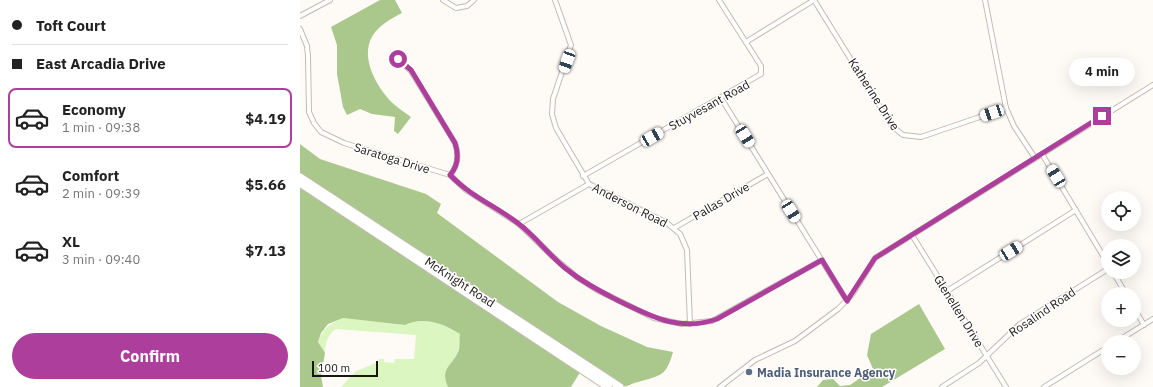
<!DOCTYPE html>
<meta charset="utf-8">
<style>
body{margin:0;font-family:"IBM Plex Sans",sans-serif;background:#f2f2f2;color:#222;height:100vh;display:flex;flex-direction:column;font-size:15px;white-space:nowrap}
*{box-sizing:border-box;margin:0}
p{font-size:13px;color:#767676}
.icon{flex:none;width:22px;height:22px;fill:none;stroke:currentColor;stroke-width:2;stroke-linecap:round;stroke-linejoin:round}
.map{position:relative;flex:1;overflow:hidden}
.side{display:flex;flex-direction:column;background:#fff;width:300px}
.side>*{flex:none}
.top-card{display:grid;align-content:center;height:88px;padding:0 12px;background:#fff}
.controls{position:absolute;left:801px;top:191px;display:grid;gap:8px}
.controls a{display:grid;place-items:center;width:40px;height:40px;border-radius:50%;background:#fff;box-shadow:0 4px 16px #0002;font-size:20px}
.scale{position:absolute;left:12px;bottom:10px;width:66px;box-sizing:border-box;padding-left:4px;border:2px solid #1a1713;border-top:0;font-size:11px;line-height:14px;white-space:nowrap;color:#1a1713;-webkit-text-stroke:3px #fff;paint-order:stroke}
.end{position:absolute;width:18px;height:18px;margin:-9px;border:5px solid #ae3e9b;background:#fff;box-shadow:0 0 0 2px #fff}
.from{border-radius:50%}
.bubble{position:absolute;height:28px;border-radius:14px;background:#fff;box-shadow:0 4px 16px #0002;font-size:13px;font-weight:700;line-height:28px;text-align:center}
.car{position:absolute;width:12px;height:24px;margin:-12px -6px;border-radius:5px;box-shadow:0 0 3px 1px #0007;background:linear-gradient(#fff 24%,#345 0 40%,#fff 0 76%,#345 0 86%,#fff 0)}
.top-card b{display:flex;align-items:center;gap:14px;height:38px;font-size:15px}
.top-card b+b{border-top:1px solid #e0e0e0}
.top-card i{width:10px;height:10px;background:#222}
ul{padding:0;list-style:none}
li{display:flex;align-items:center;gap:12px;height:60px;margin:0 8px 6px;padding:0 4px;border:2px solid transparent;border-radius:8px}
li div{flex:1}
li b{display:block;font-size:15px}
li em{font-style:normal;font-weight:700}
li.on{border-color:#ae3e9b}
li>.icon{width:36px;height:36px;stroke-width:1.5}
.action{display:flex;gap:8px;margin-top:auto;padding:8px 12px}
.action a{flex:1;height:46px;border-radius:24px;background:#ae3e9b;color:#fff;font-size:16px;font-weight:700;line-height:46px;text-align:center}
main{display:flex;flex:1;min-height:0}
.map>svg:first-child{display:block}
.green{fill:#dbf6c1}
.forest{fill:#aac88b}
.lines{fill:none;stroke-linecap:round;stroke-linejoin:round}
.street-casing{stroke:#c4bbb1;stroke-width:6}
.highway-casing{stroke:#c4bbb1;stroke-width:9}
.street{stroke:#fff;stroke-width:4}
.highway{stroke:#fff;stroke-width:7}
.route{stroke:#ae3e9b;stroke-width:5}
.service-dot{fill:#5c6f8a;stroke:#fff;stroke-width:1.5}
.labels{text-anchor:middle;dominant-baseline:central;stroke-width:3;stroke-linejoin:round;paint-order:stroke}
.street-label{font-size:12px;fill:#1a1713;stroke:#fff}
.service-label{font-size:12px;font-weight:bold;fill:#4e5e75;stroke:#fff;text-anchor:start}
</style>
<main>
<section class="side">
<div class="top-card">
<b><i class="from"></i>Toft Court</b>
<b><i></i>East Arcadia Drive</b>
</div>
<ul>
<li class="on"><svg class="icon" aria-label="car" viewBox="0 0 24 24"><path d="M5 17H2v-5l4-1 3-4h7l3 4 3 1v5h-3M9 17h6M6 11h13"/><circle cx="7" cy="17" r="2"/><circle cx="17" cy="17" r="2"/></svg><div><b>Economy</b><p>1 min · 09:38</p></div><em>$4.19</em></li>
<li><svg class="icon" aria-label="car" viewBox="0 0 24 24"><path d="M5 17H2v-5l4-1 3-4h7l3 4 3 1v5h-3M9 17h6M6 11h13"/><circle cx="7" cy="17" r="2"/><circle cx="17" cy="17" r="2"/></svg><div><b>Comfort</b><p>2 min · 09:39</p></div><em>$5.66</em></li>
<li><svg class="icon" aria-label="car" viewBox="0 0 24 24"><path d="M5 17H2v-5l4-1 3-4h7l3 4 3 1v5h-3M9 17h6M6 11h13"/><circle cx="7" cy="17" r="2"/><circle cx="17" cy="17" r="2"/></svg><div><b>XL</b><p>3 min · 09:40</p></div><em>$7.13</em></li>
</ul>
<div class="action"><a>Confirm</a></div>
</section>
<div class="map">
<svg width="853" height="387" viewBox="0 0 853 387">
<rect width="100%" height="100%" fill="#fefaf6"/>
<path class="green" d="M43 318 105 325C122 316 144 323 160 334 159 338 160 345 159 350 153 366 139 367 148 387H41L56 371 79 362V359H84V362L94 363 95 359H114L116 335 36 329C28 334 25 343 25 353L18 342C23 328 30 324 43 318Z"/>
<g class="forest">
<path d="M80 0H95L102 13C94 17 85 22 79 28 57 48 72 79 87 97 93 105 103 111 111 117L98 134 94 131 95 117 72 114 60 109 47 115 43 107 37 74V45L31 27Z"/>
<path d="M0 144 20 159 126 194 141 204 137 213 258 302 301 326 347 347 373 352C366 376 362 375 338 382 332 383 328 387 320 387L0 177Z"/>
<path d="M0 183 282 369 271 387H148C139 367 153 366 159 350 160 345 159 338 160 334 144 323 122 316 105 325L43 318 28 324 21 333 18 342 25 353 21 376 23 387H0Z"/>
<polygon points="619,304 645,349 582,387 517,387 523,380 533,379 540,386 550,385 573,369 567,355 571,334"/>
</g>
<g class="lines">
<g class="street-casing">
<g id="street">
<polyline points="143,0 156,8 167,6 174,0"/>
<polyline points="255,0 271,45 253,99 252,114 256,128 289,184 367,223 380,234 387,250 390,324"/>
<polyline points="514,0 592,126 603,135 621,137 706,108"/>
<polyline points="685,0 706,108 714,126 735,158"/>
<polyline points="0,16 30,0"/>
<polyline points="0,29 7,46 8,56 9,112 14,123 21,132 44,143 150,175 166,190 219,224 252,256 278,278 297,290 354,318 382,324 412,321 522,260"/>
<polyline points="446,42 514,0"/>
<path d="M98 59 111 71 155 143C159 155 158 166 150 175"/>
<polyline points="421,98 547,301"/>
<polyline points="742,154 808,264"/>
<polyline points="283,176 461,74 461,66 419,0"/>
<polyline points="219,224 289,184"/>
<polyline points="374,228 468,174"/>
<polyline points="612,235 706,387"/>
<polyline points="813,272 826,294"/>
<polyline points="647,291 776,210"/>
<polyline points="834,308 844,325"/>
<polyline points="816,342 853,319"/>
<polyline points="420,387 455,360 495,341 538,309 552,295 575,258 853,85"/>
<polyline points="642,387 679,363 720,324 808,269"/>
<polyline points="744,387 808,347"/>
</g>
</g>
<g class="highway-casing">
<g id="highway">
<polyline points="0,177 320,387"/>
<polyline points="0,183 308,387"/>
</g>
</g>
<use href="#street" class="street"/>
<use href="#highway" class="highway"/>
</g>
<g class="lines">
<path class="route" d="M98 59 111 70 155 143C159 155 158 166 150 175 170 196 197 207 219 224 236 237 249 255 265 268 282 282 300 291 319 301 352 317 380 332 417 319L522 260 547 301 575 258 802 116"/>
</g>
<circle class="service-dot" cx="449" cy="372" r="4"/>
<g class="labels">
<g class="street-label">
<text transform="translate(574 94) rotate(57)">Katherine Drive</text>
<text transform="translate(409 105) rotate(-29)">Stuyvesant Road</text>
<text transform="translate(92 158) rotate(17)">Saratoga Drive</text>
<text transform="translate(421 201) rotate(-30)">Pallas Drive</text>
<text transform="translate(330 205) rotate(27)">Anderson Road</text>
<text transform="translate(160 282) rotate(33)">McKnight Road</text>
<text transform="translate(659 311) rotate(58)">Glenellen Drive</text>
<text transform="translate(742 312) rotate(-34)">Rosalind Road</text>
</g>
<g class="service-label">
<text x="457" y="372">Madia Insurance Agency</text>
</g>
</g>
</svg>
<div class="controls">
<a><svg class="icon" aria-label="locate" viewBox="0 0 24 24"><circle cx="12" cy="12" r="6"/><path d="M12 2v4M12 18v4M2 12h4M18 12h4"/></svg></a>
<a><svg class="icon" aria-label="layers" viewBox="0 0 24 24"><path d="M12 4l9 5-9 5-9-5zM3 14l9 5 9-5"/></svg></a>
<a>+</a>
<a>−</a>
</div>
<div class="scale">100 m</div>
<i class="end from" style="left:98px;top:59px"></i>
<i class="end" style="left:802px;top:116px"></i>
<div class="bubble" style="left:769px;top:58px;width:66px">4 min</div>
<i class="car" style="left:267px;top:61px;rotate:200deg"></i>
<i class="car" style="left:692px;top:113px;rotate:251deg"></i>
<i class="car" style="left:445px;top:136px;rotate:148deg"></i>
<i class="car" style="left:352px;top:137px;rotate:60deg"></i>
<i class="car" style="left:756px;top:176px;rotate:329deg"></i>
<i class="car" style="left:491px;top:211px;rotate:148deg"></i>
<i class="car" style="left:711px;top:251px;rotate:58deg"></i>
</div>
</main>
